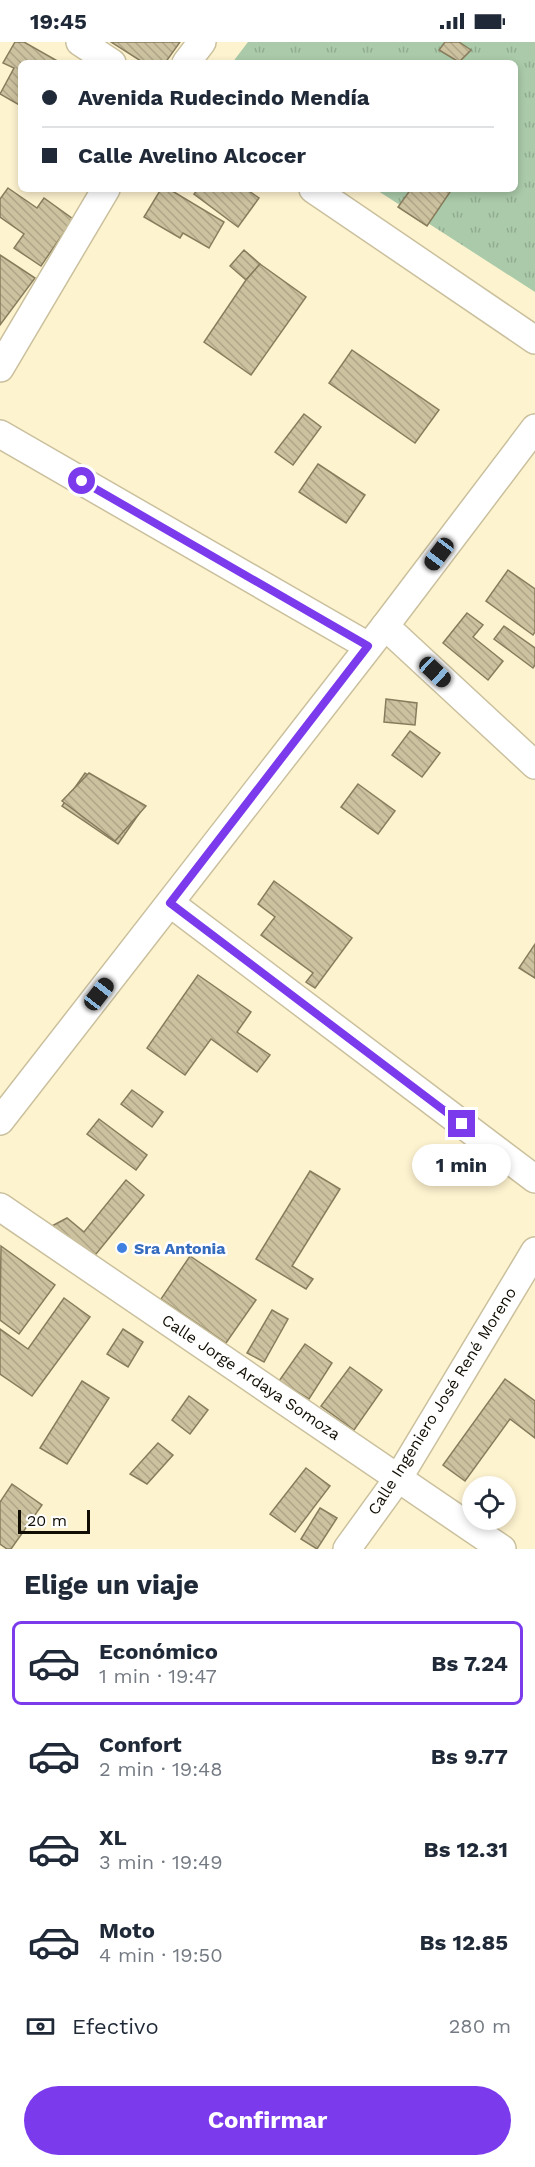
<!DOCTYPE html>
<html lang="es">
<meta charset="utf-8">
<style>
body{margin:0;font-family:"Work Sans",sans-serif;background:#f2f2f3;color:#1f2937;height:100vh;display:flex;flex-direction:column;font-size:22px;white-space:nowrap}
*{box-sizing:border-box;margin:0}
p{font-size:20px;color:#747a83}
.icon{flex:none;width:33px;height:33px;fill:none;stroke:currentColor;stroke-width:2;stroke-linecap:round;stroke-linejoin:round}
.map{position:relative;height:1507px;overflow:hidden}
.panel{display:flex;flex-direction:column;background:#fff;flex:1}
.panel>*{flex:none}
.hud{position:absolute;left:18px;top:18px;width:500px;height:132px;border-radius:9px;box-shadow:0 3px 9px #0003;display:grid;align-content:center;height:132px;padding:0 24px;background:#fff}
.fabs{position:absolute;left:462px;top:1434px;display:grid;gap:12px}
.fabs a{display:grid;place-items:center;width:54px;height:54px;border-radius:50%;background:#fff;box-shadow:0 3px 9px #0003;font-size:30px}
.scale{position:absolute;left:18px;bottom:15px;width:72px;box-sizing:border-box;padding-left:6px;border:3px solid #110d03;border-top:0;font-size:16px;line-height:21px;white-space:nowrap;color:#110d03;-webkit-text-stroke:4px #fff;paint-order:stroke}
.end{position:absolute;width:27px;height:27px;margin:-14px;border:8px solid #7c3aed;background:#fff;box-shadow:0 0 0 3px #fff}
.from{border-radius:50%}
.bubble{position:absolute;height:42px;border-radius:21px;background:#fff;box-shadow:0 3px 9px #0003;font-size:20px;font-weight:700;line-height:42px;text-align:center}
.car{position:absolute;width:18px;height:36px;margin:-18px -9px;border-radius:8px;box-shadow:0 0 4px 2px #0007;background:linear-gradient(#222 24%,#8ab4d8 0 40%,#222 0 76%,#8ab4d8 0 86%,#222 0)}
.hud b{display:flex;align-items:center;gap:21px;height:57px;font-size:22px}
.hud b+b{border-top:2px solid #e0e1e3}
.hud i{width:15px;height:15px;background:#1f2937}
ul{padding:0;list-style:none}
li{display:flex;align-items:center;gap:18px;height:84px;margin:0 12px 9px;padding:0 12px;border:3px solid transparent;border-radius:9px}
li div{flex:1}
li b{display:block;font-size:22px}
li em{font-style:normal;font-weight:700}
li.current{border-color:#7c3aed}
li>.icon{width:54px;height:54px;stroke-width:1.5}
h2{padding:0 24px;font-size:27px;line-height:72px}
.pay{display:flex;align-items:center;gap:15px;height:66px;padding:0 24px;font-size:22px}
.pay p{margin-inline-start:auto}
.button{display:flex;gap:12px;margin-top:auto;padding:12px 24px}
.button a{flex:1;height:69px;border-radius:36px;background:#7c3aed;color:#fff;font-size:24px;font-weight:700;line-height:69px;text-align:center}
.status{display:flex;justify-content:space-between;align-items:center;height:42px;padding:0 30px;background:#fff;direction:ltr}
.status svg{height:16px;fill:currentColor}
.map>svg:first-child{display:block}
.park{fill:url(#park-tufts)}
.building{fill:url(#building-back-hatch);stroke:#877d5d;stroke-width:1.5}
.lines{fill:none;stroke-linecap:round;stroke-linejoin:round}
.minor-casing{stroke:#cac09e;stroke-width:30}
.minor{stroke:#fff;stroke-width:27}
.route{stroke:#7c3aed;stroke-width:8}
.shop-dot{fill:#3f7fe0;stroke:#fff;stroke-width:2}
.labels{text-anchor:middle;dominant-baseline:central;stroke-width:5;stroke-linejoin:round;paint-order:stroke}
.shop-label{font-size:16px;font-weight:bold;fill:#366cbe;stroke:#fff;text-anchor:start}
.street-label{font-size:16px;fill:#110d03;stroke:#fff}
</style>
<div class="status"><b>19:45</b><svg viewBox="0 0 49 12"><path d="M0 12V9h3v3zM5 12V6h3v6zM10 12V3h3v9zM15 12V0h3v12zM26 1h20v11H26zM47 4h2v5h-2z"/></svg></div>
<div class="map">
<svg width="535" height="1507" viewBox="0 0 535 1507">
<defs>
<pattern id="park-tufts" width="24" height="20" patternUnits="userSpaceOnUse" patternTransform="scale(1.5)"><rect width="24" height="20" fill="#aacaa9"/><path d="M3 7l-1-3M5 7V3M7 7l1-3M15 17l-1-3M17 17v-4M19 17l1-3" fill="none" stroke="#91ac90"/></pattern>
<pattern id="building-back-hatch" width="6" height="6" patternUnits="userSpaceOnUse" patternTransform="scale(1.5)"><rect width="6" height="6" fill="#cdc2a0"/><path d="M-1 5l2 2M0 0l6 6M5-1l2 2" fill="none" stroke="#afa688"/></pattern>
</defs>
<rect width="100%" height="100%" fill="#fef3cf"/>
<polygon class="park" points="248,0 535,0 535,250 375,147 514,147 514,21 232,21"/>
<g class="building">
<polygon points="15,0 24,0 61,21 21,21 21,64 0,52 14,26 3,21"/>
<polygon points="111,0 180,0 165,21 144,21"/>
<polygon points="445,0 459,0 471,8 459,20 439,8"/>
<polygon points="8,146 37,166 44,156 73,177 41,224 14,206 24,192 0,175 0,157"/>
<polygon points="161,147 169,147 224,180 209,206 183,191 180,196 144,175"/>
<polygon points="198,147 246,147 259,156 238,185 194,152"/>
<polygon points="411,147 452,147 427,184 398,165"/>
<polygon points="244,208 260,222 246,238 230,224"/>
<polygon points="0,213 35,236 0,283"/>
<polygon points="260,222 306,255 251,333 204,300 246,238"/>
<polygon points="352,308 439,368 415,401 329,341"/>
<polygon points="304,372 321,385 293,423 275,410"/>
<polygon points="318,422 365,453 346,481 299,450"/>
<polygon points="508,528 535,547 535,590 533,593 486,559"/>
<polygon points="467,571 483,583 473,595 503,619 488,638 443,601"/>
<polygon points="504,584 535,606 535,623 533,626 494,597"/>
<polygon points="386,657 417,661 415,683 384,680"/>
<polygon points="410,689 440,711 422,735 392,713"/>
<polygon points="85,731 141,769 118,802 62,764"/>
<polygon points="89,731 146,764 115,799 62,759"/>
<polygon points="358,742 395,769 378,792 341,765"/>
<polygon points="274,839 352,896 315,946 306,940 313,931 261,893 275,875 258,862"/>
<polygon points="535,902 535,936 519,926"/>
<polygon points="198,933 251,970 237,990 270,1013 257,1030 211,997 185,1033 147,1006"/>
<polygon points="132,1048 163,1070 152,1085 121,1062"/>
<polygon points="99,1077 147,1113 136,1128 87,1092"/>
<polygon points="310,1129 340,1147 292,1224 313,1237 306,1247 256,1217"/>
<polygon points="126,1138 144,1153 92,1217 52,1184 67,1176 84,1190"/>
<polygon points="1,1204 55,1243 19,1292 0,1278"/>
<polygon points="190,1214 256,1258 226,1301 161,1257"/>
<polygon points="64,1256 90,1275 32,1354 0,1332 0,1287 28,1307"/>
<polygon points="272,1268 288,1277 264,1320 247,1311"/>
<polygon points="123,1287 143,1300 128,1325 107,1312"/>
<polygon points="305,1302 332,1321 309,1357 279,1339"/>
<polygon points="350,1325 382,1348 354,1388 321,1364"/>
<polygon points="505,1337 535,1359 535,1396 510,1377 465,1439 443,1423"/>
<polygon points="82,1339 109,1356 67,1422 40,1406"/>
<polygon points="189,1354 208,1368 190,1392 172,1378"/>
<polygon points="158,1401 173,1413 147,1442 130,1432"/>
<polygon points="306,1426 330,1444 295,1490 270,1472"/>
<polygon points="12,1442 42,1463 11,1507 7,1507 0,1502 0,1460"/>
<polygon points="320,1466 337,1476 317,1507 301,1497"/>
</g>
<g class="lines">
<g class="minor-casing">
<g id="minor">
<polyline points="80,0 112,21"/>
<polyline points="186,21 202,0"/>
<polyline points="313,147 535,298"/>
<polyline points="0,326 106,147"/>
<polyline points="0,392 368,604"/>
<polyline points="385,584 535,723"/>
<polyline points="170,861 535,1137"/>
<polyline points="0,1079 385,584 535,386"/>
<polyline points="0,1165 502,1507"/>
<polyline points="347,1507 399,1435 535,1209"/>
</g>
</g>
<use href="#minor" class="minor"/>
</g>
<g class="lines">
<polyline class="route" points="82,439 368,604 170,861 462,1082"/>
</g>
<circle class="shop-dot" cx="122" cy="1206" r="6"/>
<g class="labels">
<g class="shop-label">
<text x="134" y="1206">Sra Antonia</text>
</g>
<g class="street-label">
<text transform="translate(251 1335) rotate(34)">Calle Jorge Ardaya Somoza</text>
<text transform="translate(442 1359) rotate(-58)">Calle Ingeniero José René Moreno</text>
</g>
</g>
</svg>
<div class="fabs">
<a><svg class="icon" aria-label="locate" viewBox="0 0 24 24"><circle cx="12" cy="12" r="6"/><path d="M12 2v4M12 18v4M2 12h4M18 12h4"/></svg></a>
</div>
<div class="scale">20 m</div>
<i class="end from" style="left:82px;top:439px"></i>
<i class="end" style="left:462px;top:1082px"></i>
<div class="bubble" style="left:412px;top:1102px;width:99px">1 min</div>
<i class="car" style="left:439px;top:512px;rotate:217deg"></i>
<i class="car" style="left:435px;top:630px;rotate:133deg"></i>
<i class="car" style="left:99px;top:952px;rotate:38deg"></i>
<div class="hud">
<b><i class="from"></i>Avenida Rudecindo Mendía</b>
<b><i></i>Calle Avelino Alcocer</b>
</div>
</div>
<section class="panel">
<h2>Elige un viaje</h2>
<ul>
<li class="current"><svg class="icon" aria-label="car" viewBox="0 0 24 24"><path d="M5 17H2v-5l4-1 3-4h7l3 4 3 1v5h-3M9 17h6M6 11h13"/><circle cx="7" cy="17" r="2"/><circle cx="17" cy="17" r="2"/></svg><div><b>Económico</b><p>1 min · 19:47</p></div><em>Bs 7.24</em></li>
<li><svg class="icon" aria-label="car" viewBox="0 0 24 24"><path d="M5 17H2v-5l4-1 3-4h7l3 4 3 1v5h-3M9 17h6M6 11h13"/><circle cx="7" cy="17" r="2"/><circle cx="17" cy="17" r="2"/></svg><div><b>Confort</b><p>2 min · 19:48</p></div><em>Bs 9.77</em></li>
<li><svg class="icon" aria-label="car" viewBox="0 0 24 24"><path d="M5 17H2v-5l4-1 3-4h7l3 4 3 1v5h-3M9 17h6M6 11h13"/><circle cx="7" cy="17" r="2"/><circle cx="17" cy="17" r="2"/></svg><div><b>XL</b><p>3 min · 19:49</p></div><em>Bs 12.31</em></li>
<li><svg class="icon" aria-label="car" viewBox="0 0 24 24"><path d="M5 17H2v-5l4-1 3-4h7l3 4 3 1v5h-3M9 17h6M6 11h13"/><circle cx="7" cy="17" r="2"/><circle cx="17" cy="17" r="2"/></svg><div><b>Moto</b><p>4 min · 19:50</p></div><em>Bs 12.85</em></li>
</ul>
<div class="pay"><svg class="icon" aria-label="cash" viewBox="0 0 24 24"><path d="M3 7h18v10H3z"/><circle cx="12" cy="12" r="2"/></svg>Efectivo<p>280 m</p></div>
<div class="button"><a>Confirmar</a></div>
</section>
